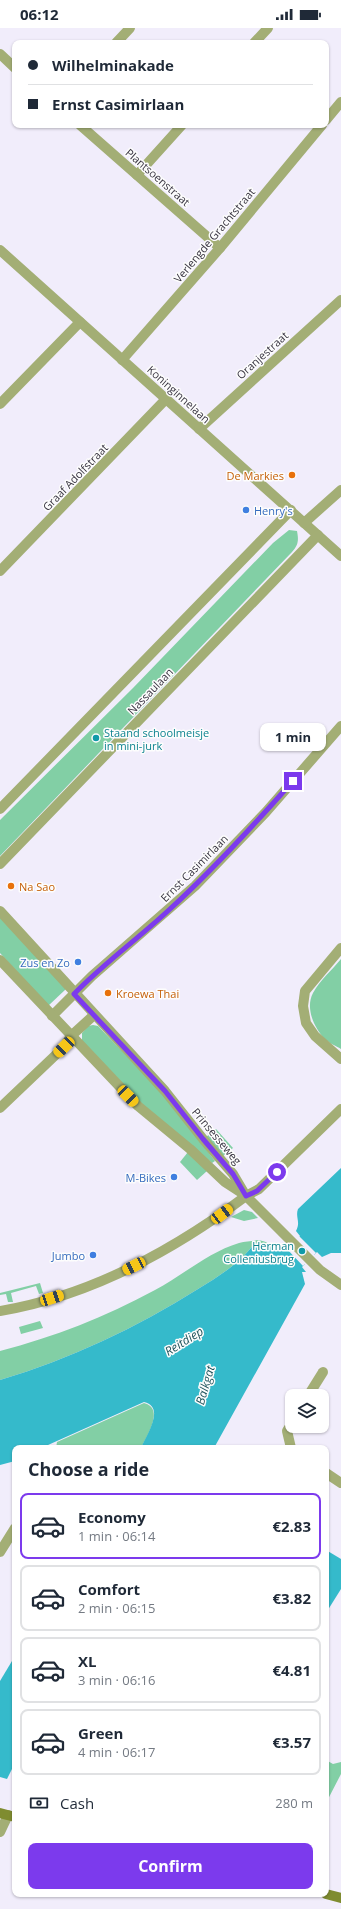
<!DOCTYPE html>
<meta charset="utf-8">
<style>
body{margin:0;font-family:"Open Sans",sans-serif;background:#f2f2f3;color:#1f2937;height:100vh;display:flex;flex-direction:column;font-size:15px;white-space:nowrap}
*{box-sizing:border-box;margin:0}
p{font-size:13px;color:#747a83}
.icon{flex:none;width:22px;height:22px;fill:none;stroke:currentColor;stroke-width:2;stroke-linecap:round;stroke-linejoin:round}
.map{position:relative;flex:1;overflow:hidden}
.panel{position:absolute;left:12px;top:1417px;width:317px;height:452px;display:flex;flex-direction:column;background:#fff;border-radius:8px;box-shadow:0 1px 3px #0004}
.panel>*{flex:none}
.top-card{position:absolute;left:12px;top:12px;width:317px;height:88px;border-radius:8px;box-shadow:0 1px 3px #0004;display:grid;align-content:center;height:88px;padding:0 16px;background:#fff}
.tools{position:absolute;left:285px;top:1361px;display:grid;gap:8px}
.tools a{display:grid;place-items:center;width:44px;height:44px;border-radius:8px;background:#fff;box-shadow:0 1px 3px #0004;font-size:20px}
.end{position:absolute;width:18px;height:18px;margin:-9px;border:5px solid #7c3aed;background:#fff;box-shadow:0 0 0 2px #fff}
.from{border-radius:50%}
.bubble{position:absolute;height:28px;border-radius:8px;background:#fff;box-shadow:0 1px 3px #0004;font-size:13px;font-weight:700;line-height:28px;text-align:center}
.car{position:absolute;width:12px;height:24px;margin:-12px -6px;border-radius:5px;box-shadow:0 0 3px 1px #0007;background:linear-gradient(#f5c518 24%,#345 0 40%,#f5c518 0 76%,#345 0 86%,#f5c518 0)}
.top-card b{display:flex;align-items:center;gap:14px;height:38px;font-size:15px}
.top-card b+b{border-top:1px solid #e0e1e3}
.top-card i{width:10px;height:10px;background:#1f2937}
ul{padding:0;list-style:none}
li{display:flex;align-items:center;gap:12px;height:66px;margin:0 8px 6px;padding:0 8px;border:2px solid #e0e1e3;border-radius:8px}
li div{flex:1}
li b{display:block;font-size:15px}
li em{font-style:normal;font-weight:700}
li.selected{border-color:#7c3aed}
li>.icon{width:36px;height:36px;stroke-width:1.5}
h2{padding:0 16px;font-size:18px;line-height:48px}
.pay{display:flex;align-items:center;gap:10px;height:44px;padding:0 16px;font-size:15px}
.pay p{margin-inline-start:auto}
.action{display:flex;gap:8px;margin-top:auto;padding:8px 16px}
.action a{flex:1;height:46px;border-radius:8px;background:#7c3aed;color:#fff;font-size:16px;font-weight:700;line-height:46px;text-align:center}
.status{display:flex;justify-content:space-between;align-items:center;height:28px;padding:0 20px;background:#fff;direction:ltr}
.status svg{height:11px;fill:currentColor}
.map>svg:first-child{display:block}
.green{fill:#82cfa5}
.water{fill:#35bacb}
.pier{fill:#f1edfb}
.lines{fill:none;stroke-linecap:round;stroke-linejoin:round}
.minor{stroke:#a3ae75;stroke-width:10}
.tertiary{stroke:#a3ae75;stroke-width:10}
.secondary{stroke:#7f8c30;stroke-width:10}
.route{stroke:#7c3aed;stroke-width:5}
.food-dot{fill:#e8710a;stroke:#fdfdfd;stroke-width:1.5}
.shop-dot{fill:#3f7fe0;stroke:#fdfdfd;stroke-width:1.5}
.culture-dot{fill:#0f9aa8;stroke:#fdfdfd;stroke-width:1.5}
.labels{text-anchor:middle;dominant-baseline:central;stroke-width:3;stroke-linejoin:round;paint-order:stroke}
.street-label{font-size:11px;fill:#393542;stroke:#fdfdfd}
.food-label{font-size:11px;fill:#c56008;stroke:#fdfdfd;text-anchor:start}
.shop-label{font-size:11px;fill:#366cbe;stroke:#fdfdfd;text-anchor:end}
.culture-label{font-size:11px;fill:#0d838f;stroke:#fdfdfd;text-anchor:start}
.water-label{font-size:12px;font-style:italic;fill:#1e535b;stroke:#fdfdfd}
</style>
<div class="status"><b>06:12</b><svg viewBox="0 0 49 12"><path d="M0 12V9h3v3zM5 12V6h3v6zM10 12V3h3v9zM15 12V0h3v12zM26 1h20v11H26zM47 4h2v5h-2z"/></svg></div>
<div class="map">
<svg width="341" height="1881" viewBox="0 0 341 1881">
<rect width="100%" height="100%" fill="#f1edfb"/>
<g class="green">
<path d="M289 502 297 503C299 513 298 517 292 524L0 828V792L133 660 273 515Z"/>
<polygon points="0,889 66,961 48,978 0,925"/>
<path d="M341 931V1021C336 1018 329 1015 325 1011 314 1000 305 980 313 965 320 952 332 942 341 931Z"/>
<polygon points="93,997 98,998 162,1065 215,1133 212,1135 148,1082 82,1013 82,1005 88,998"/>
<polygon points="216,1101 233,1120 223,1128 206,1109"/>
<polygon points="188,1124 207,1143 197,1152 180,1134"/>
<polygon points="244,1182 252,1184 258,1190 244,1193 231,1189"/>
<path d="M257 1212C265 1212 271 1219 279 1215L281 1218C273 1224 263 1218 254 1216 240 1235 218 1249 198 1261 136 1300 70 1331 0 1352V1323C54 1309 105 1289 155 1262 183 1247 209 1224 239 1215 245 1213 251 1214 257 1212Z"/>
<polygon points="40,1255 43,1265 39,1266 36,1258 11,1265 13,1274 8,1274 6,1266 0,1267 0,1265"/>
<polygon points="40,1293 43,1300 21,1306 19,1299"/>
<path d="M144 1375C165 1380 147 1408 141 1420H56L57 1414Z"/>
<polygon points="326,1732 333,1736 341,1734 341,1746 326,1775"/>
</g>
<g class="water">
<path d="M341 1140V1225H331L322 1229 317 1224 302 1239 306 1244H302L305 1256 214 1420H141C146 1408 166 1379 144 1374L48 1417V1420H15V1433L0 1437V1352C70 1331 136 1300 198 1261 218 1249 240 1235 254 1216 265 1213 270 1225 281 1218L286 1222 300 1208 296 1203C301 1194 295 1189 298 1181Z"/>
<polygon points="326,1522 341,1531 341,1561 326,1585"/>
<polygon points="15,1628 15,1735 7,1751 0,1749 0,1653"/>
</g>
<polygon class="pier" points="299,1208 316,1225 314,1227 316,1228 307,1237 305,1236 303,1238 286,1220"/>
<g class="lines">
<g class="minor">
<polyline points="116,15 130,0"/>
<polyline points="254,15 268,0"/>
<polyline points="0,26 15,40"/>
<polyline points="326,92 341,74"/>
<polyline points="80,97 220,220"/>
<polyline points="137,147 182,97"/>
<polyline points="0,222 341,528"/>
<polyline points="122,332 220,220 322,97"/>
<polyline points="0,376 80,294"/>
<polyline points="199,401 341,272"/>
<polyline points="304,495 341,462"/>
<polyline points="0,543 166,371"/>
<polyline points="0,781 291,482"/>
<polyline points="0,836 318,507"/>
<polyline points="341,920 305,963 303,978 306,995 315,1008 341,1031"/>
<polyline points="52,988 92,948 195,858 266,784 341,698"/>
<polyline points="0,1080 64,1019 71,1008 94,987"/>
<path d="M0 1283C90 1268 174 1222 246 1168"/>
<polyline points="308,1368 323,1344"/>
<polyline points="291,1420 287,1403 292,1395"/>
<polyline points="326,1445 341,1455"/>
<polyline points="0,1524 15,1500"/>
<polyline points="0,1804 8,1787"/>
</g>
<g class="tertiary">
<polyline points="0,883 165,1063 203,1111 233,1146 246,1168 320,1242 341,1257"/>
<polyline points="0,932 138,1078 190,1121 225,1154 245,1167"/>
<polyline points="246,1168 259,1161 341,1081"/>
</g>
<g class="secondary">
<polyline points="0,1785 15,1789"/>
<polyline points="326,1866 341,1870"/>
</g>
</g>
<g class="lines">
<path class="route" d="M277 1144 257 1163 246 1168 233 1146 203 1111 165 1063 74 966C104 935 139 910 170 881 214 841 254 797 293 753"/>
</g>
<g class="food-dot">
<circle cx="292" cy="447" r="4"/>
<circle cx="11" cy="858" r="4"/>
<circle cx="108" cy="965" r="4"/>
</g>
<g class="shop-dot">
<circle cx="246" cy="482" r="4"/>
<circle cx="78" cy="934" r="4"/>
<circle cx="174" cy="1149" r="4"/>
<circle cx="93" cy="1227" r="4"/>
</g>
<g class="culture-dot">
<circle cx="96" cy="710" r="4"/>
<circle cx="302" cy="1223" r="4"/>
</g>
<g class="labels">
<g class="street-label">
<text transform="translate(158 149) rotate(41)">Plantsoenstraat</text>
<text transform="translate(214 207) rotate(-50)">Verlengde Grachtstraat</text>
<text transform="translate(262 327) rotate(-42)">Oranjestraat</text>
<text transform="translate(179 366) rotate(42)">Koninginnelaan</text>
<text transform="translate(75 449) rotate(-46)">Graaf Adolfstraat</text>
<text transform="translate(150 663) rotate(-46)">Nassaulaan</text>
<text transform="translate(194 840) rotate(-45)">Ernst Casimirlaan</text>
<text transform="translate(217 1108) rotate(50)">Prinsesseweg</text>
</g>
<g class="food-label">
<text x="284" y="447" text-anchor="end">De Markies</text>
<text x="19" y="858">Na Sao</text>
<text x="116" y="965">Kroewa Thai</text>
</g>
<g class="shop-label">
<text x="254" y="482" text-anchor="start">Henry's</text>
<text x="70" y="934">Zus en Zo</text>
<text x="166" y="1149">M-Bikes</text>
<text x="85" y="1227">Jumbo</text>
</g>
<g class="culture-label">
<text x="104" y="704">Staand schoolmeisje<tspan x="104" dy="13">in mini-jurk</tspan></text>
<text x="294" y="1217" text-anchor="end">Herman<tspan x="294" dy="13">Colleniusbrug</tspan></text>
</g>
<g class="water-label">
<text transform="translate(184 1313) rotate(-32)">Reitdiep</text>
<text transform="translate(205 1357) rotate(-74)">Balkgat</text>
</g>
</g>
</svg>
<div class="tools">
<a><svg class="icon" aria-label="layers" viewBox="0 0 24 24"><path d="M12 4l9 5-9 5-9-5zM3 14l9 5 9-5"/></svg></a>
</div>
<i class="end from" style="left:277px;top:1144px"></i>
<i class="end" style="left:293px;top:753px"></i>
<div class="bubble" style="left:260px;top:695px;width:66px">1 min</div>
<i class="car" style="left:64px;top:1019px;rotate:226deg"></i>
<i class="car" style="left:128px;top:1068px;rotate:136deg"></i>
<i class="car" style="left:222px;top:1186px;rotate:53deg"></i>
<i class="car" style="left:134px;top:1238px;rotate:244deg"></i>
<i class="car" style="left:52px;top:1270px;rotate:72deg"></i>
<div class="top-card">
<b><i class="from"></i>Wilhelminakade</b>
<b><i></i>Ernst Casimirlaan</b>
</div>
<section class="panel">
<h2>Choose a ride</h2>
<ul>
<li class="selected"><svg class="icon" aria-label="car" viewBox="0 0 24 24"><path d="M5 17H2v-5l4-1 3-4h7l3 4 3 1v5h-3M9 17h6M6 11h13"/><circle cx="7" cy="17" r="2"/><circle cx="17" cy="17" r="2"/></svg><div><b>Economy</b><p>1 min · 06:14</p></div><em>€2.83</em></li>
<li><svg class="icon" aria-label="car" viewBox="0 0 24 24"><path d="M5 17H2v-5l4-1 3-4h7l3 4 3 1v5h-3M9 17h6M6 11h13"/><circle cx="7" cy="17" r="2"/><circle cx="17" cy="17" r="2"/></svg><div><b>Comfort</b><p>2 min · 06:15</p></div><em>€3.82</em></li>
<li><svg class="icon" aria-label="car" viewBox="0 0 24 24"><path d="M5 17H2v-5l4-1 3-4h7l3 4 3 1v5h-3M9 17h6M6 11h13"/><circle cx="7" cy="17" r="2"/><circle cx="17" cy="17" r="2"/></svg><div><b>XL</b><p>3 min · 06:16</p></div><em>€4.81</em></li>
<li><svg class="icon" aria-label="car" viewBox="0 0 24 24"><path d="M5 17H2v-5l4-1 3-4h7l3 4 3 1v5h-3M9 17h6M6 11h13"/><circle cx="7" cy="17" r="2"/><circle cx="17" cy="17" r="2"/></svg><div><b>Green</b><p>4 min · 06:17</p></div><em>€3.57</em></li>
</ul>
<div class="pay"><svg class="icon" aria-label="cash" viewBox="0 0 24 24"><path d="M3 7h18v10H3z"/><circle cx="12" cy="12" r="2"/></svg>Cash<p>280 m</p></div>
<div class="action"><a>Confirm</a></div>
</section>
</div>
